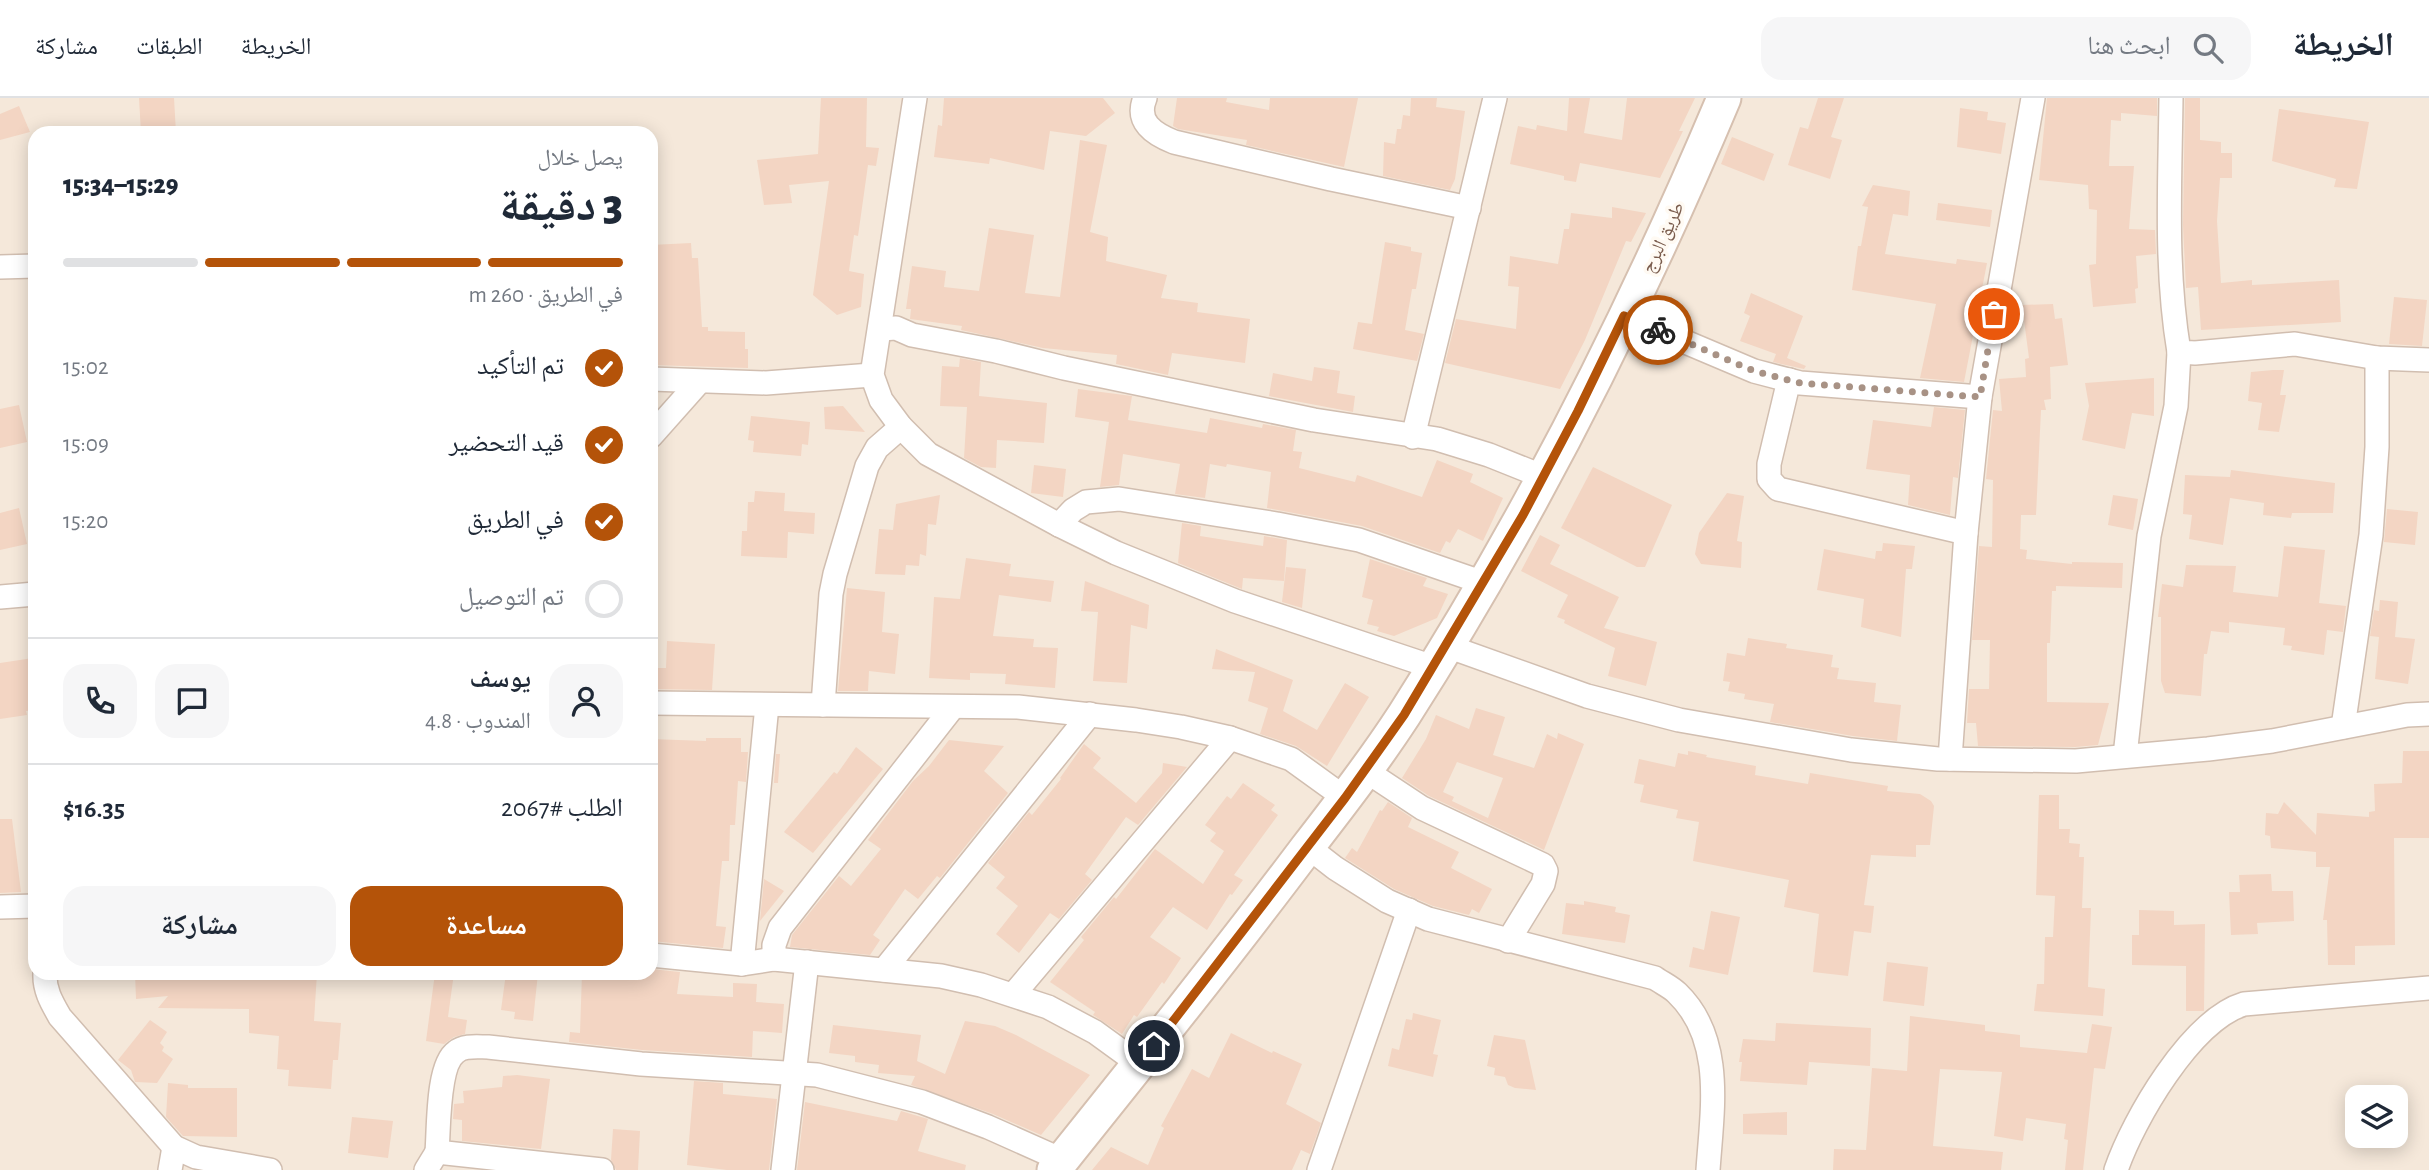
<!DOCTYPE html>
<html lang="ar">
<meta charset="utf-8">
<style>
body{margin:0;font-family:"Alegreya Sans","Noto Naskh Arabic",sans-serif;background:#f6f6f7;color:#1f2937;direction:rtl;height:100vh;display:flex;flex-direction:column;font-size:26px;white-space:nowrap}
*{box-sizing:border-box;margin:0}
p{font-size:23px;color:#747a83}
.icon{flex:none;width:38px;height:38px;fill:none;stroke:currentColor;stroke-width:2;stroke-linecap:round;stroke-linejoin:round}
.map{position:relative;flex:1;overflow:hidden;direction:ltr}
.details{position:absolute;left:28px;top:28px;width:630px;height:854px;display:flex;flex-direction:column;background:#fff;border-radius:21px;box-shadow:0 4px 18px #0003;direction:rtl}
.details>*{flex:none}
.tools{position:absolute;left:2345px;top:987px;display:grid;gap:14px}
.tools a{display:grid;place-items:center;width:63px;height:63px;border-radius:14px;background:#fff;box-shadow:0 4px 18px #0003;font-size:35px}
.pin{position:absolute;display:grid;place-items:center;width:60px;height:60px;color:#fff;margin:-30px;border:4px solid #fff;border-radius:50%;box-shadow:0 2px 7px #0007}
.courier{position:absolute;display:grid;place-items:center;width:70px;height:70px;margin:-35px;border:5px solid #b45309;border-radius:50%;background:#fff;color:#222;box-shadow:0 2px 9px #0007}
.head em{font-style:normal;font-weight:800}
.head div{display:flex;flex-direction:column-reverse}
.head{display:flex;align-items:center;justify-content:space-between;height:119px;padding:0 35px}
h1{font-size:46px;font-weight:800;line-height:52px}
.bar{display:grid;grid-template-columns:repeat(4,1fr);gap:10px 7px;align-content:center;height:84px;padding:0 35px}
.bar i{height:9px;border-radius:5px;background:#e0e1e3}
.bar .active{background:#b45309}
.bar p{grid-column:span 4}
.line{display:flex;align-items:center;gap:18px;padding:0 35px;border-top:2px solid #e0e1e3}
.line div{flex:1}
.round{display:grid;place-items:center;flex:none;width:74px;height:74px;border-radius:21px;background:#f6f6f7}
ol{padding:0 35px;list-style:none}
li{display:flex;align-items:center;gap:21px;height:77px}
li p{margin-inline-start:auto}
li .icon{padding:7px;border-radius:50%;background:#b45309;color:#fff;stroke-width:4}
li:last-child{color:#747a83}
li i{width:38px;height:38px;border:4px solid #e0e1e3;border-radius:50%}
.primary-button{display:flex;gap:14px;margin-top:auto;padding:14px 35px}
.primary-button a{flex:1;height:80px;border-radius:21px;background:#b45309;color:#fff;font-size:28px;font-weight:800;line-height:80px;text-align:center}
.primary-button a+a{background:#f6f6f7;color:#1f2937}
header{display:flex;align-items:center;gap:42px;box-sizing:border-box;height:98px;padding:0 35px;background:#fff;border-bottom:2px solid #e0e1e3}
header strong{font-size:33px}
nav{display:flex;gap:38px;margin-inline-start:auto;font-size:24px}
.search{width:490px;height:63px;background:#f6f6f7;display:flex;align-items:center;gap:18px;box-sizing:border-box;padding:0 24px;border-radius:21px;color:#747a83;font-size:26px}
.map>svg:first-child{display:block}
.residential{fill:#f5e8da;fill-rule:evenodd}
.building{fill:#f3d5c3;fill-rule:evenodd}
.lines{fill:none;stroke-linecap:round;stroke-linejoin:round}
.street-casing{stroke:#d1beb0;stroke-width:26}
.secondary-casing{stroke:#d6c0b0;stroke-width:37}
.street{stroke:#fff;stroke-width:23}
.secondary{stroke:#fff;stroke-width:33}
.done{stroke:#a89285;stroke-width:7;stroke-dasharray:0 12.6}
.route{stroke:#b45309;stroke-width:9}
.labels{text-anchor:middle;stroke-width:7;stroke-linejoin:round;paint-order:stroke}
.street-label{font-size:19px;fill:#7a5c4d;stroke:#fffaf3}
</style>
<header>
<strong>الخريطة</strong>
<div class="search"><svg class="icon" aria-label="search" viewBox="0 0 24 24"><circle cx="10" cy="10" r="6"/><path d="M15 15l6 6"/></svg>ابحث هنا</div>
<nav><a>الخريطة</a><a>الطبقات</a><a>مشاركة</a></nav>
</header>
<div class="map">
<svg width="2429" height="1072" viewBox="0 0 2429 1072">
<rect width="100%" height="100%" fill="#fdf6ec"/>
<path class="residential" d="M0 0H2429V1072H0ZM35 35H651V875H35ZM2357 999H2396V1038H2357Z"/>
<g class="building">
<polygon points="139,0 174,0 176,35 141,35"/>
<polygon points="821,0 867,0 866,49 879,50 876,68 868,67 858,138 854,137 849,173 864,176 861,209 837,217 813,197 829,83 789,87 792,105 764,107 757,62 818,56"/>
<polygon points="944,0 1103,0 1115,15 1086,38 1050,33 1044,72 990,60 989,66 934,59 938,27 942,28"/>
<polygon points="1177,0 1227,0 1226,4 1269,12 1270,0 1358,0 1344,69 1246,47 1247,42 1178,31 1173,28"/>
<polygon points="1411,0 1437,0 1436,9 1465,13 1455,81 1450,92 1383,78 1384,44 1395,46 1397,31 1401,31 1403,17 1410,18"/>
<polygon points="1569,0 1590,0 1584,35 1622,42 1627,0 1695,0 1679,33 1683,33 1660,80 1580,65 1576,84 1564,82 1564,78 1510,66 1518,28 1536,32 1537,27 1567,33"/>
<polygon points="1818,0 1844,0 1831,39 1842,42 1830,81 1788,67 1800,29 1808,31"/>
<polygon points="2047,0 2157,0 2157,18 2121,15 2121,23 2111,22 2109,68 2134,68 2129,131 2155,132 2156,156 2136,158 2138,190 2135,191 2136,205 2093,209 2089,167 2096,166 2097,112 2089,111 2088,87 2039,82"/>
<polygon points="2185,0 2200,0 2200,42 2221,44 2221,55 2232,55 2232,80 2220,80 2217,123 2221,185 2252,182 2252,187 2339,182 2341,224 2201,232 2198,189 2186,190 2183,127"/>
<polygon points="19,8 30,34 0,42 0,16"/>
<polygon points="1960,10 1988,14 1987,22 2006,25 2001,56 1957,49"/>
<polygon points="2279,11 2369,24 2357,91 2334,89 2336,81 2272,63"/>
<polygon points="1732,39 1774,56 1764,83 1721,66"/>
<polygon points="1080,42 1107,47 1090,134 1108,139 1106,163 1167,177 1161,200 1198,205 1197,214 1250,221 1245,265 1172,255 1168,277 1116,266 1117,257 1043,250 961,232 962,228 910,221 911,211 906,211 912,168 946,173 944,189 979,193 989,130 1034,137 1025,195 1060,199"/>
<polygon points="1873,87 1910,93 1908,118 1893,116 1885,156 1956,166 1957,161 1987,165 1964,284 1920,280 1936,206 1852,192 1858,148 1861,148 1868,109 1862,108"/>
<polygon points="1938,105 1992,112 1990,129 1936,122"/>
<polygon points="1612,109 1646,115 1631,144 1626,143 1585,242 1560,291 1445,265 1456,221 1516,231 1519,189 1508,188 1510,158 1558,166 1564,131 1569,131 1571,115 1612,120"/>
<polygon points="1385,144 1411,149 1411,153 1422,155 1416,191 1412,191 1405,232 1424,236 1417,263 1353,251 1358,224 1372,226"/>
<polygon points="691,145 692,160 698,160 702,229 708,229 708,233 745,234 745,251 748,251 748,270 651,267 651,147"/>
<polygon points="1751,195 1803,218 1787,260 1806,268 1804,271 1773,264 1776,256 1740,243 1750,218 1744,215"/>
<polygon points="2394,199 2427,202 2422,248 2389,246"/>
<polygon points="2053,206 2055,221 2062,220 2068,267 2050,269 2051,301 2044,302 2046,312 2041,312 2036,417 2021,417 2020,451 2027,452 2026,461 2072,466 2072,464 2123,465 2122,490 2056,488 2056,493 2052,493 2050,545 2047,545 2047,604 2109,605 2098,647 2075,649 1978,648 1976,625 1967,625 1969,591 1989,591 1990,542 1972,542 1979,448 1992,449 1993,382 1986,381 1993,312 2002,313 1999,281 2026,279 2025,261 2029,260 2022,207"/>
<polygon points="960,260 981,264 979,298 1047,305 1044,345 997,342 996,370 981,369 964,360 967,309 940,308 942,268 959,269"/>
<polygon points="1314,269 1340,273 1337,295 1355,298 1353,314 1269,298 1273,275 1312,283"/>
<polygon points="2273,272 2284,272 2280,297 2286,297 2279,334 2258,332 2262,305 2248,303 2251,274"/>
<polygon points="2154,280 2154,318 2132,315 2125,351 2082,342 2089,308 2085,285"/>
<polygon points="1078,291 1132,298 1128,322 1207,335 1210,320 1262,330 1263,326 1296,332 1293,353 1302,354 1299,370 1355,384 1357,377 1422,399 1437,362 1473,376 1470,384 1503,400 1483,443 1458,431 1450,445 1446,443 1440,455 1362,428 1267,410 1271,374 1227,366 1226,369 1210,366 1205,400 1175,396 1180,366 1123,356 1119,387 1100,389 1109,324 1075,319"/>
<polygon points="19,307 27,344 0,350 0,311"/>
<polygon points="843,308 865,334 825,331 824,309"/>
<polygon points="1934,309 1965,312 1958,380 1953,379 1950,417 1908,407 1910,377 1866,371 1873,322 1931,329"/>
<polygon points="751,318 810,324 808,347 802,346 801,358 753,354 754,343 748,342"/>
<polygon points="1034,367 1066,371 1063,399 1031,395"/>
<polygon points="1593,369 1672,407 1645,469 1637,469 1561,430"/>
<polygon points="2231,372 2335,385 2333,415 2292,415 2291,420 2263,417 2264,405 2230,400 2223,447 2189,441 2192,417 2183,416 2185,377 2230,379"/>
<polygon points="755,393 785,395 784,413 815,415 814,436 788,434 787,460 741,458 742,433 747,433 748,404 754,404"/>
<polygon points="1727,395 1744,398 1737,443 1742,444 1741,470 1701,466 1695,456 1699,435"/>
<polygon points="940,397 936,427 928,426 926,458 920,456 919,468 906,467 905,477 875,476 879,431 893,432 896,406"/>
<polygon points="2113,397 2138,401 2133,432 2108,427"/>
<polygon points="19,410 27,446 0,452 0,415"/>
<polygon points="2387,411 2418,414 2415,447 2384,444"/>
<polygon points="1182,425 1201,428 1200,438 1263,448 1264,438 1287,442 1284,483 1243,480 1242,491 1178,465"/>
<polygon points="1540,437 1560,447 1550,466 1619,499 1604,530 1657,544 1646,588 1608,578 1615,550 1564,525 1565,522 1557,519 1568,497 1521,473"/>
<polygon points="1883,445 1915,448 1912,471 1906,471 1901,539 1861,529 1864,501 1817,492 1824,451 1875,461 1876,453 1882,453"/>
<polygon points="2284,448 2325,452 2319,505 2346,508 2343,534 2327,532 2324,557 2291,552 2292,548 2283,547 2285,530 2229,524 2229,535 2211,533 2207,556 2204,556 2201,598 2165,595 2161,583 2161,519 2158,519 2162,486 2183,489 2186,467 2236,468 2233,494 2278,499"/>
<polygon points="966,460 1011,466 1009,478 1054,483 1051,504 999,497 993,538 1034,541 1033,549 1058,550 1055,590 1005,586 1006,576 970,575 970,582 929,580 934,499 960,501"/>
<polygon points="1370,461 1427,480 1423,488 1448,496 1437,520 1394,538 1377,533 1379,529 1367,526 1373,502 1362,499"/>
<polygon points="1286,469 1306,471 1302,510 1282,504"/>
<polygon points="1085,483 1149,507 1147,531 1131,527 1127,585 1093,583 1098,514 1081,513"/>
<polygon points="847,490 885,494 882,534 899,536 895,576 869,573 868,593 838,593"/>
<polygon points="2380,502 2398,504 2395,539 2415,541 2408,586 2375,581 2379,539 2370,538 2374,512 2379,513"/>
<polygon points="1748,540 1787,546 1786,550 1833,557 1831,569 1839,570 1837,581 1876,585 1874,604 1901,607 1897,643 1853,638 1770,624 1774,606 1744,601 1745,596 1728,593 1730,584 1723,583 1727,555 1745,558"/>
<polygon points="667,543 715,546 712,592 651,591 651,570 666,570"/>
<polygon points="1216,551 1293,582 1283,613 1317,632 1345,585 1369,599 1327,668 1296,648 1260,636 1268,610 1248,603 1255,574 1212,571"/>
<polygon points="33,560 35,612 26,613 27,617 0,621 0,565"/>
<path d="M1476 610 1505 619 1493 657 1534 670 1547 636 1557 641 1558 635 1584 646 1544 752 1429 698 1402 680 1426 641 1436 617 1469 631ZM1457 664 1503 680 1488 720 1452 703 1454 699 1443 694Z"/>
<polygon points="706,640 741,640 741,654 748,654 746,684 738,683 735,727 730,727 729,763 722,763 716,828 726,829 723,850 651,843 651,641 706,643"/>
<polygon points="949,642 1004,648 984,673 1008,695 940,780 937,778 918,801 905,791 873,837 880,842 870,857 790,849 792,837 839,778 851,788 881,751 868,742 913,683 929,668"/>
<polygon points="1084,646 1101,660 1093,670 1136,705 1162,675 1163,665 1187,669 1138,727 1126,719 1085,776 1092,782 1059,821 1050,815 1019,855 996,836 1018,808 996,790 1005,779 988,765 1029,714 1032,717 1061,681 1060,680"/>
<polygon points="856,649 883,671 813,755 784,734 834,674 837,676"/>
<polygon points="1688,653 1707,657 1706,659 1756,668 1755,677 1808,686 1810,675 1888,688 1887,693 1920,696 1931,703 1934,708 1930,747 1916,747 1916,759 1871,757 1864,807 1874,808 1871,835 1854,833 1848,878 1813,874 1819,816 1784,809 1789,782 1693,763 1699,724 1676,720 1678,712 1640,704 1644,687 1634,685 1639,661 1675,669 1678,655 1688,657"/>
<polygon points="2403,653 2429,653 2429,740 2394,740 2395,847 2355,848 2355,867 2328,867 2327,822 2323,822 2330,769 2316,769 2316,754 2271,750 2270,738 2265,737 2266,715 2278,716 2284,704 2316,737 2317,715 2369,719 2369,714 2375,713 2374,686 2402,685"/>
<polygon points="776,656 780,656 778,685 774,685"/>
<polygon points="1243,685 1275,707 1271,712 1278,717 1234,777 1243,782 1232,797 1230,796 1207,832 1173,809 1150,839 1181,860 1164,886 1162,884 1137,919 1134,917 1122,936 1093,917 1095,914 1050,884 1084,842 1081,839 1114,799 1116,801 1155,751 1203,786 1224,753 1210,743 1216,735 1205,727 1227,698 1231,701"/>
<polygon points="2039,697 2059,697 2059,731 2070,731 2069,745 2080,746 2079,759 2084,759 2082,810 2091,810 2088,889 2105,891 2103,918 2034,913 2037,886 2044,886 2045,839 2053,839 2055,798 2036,797"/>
<polygon points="1388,704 1412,720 1408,729 1459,754 1451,770 1492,791 1479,815 1472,811 1469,817 1433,808 1394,791 1345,760 1352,750 1357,754 1380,712 1382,713"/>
<polygon points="0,721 12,721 21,794 0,795"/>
<polygon points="2271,776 2272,793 2293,793 2294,823 2257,825 2258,836 2231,837 2229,794 2240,794 2239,777"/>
<polygon points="764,781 784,793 760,823"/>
<polygon points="1584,803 1616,809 1615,814 1630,817 1625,845 1562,836 1566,805 1584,807"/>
<polygon points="2139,812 2174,813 2174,827 2205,826 2204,913 2186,913 2186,868 2132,867 2132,837 2139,837"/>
<polygon points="1711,813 1740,819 1728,877 1689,869 1693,849 1704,852"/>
<polygon points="1887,864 1928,869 1924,908 1883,903"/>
<polygon points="651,871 680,874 677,896 733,899 733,885 757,886 756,904 784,906 782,935 753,933 752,959 642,952 569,944 570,934 580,935 582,875 651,877"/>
<polygon points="135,875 317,875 314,923 341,925 338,962 333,962 331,991 288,988 289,972 277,971 279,938 249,935 249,911 158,910 168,898 136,901"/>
<polygon points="435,875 454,875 448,919 467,922 465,936 454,939 444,946 426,943"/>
<polygon points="506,875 538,875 533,923 514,921 515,914 501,912"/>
<polygon points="1413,915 1441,922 1433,956 1438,957 1433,979 1388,968 1392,950 1399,952 1406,921 1412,922"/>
<polygon points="1910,918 1985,927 1985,933 2020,937 2020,949 2087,955 2092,926 2112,929 2105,971 2094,970 2083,1072 2065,1072 2068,1042 2064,1041 2066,1026 2026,1020 2023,1043 1994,1038 2002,974 1940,971 1933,1048 2003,1054 2001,1072 1833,1072 1834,1051 1866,1052 1872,970 1907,973"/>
<polygon points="150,922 167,934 160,945 164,949 162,953 173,961 157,985 135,984 131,972 118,962"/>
<polygon points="965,923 995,928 1016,937 1090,977 1041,1037 993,1016 911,987 915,978 878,975 879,967 855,964 855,958 829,955 833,927 921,937 917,963 945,976"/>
<polygon points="1776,925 1871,930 1870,968 1809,964 1807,987 1740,983 1742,964 1739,964 1743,941 1775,943"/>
<polygon points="1231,935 1272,955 1273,953 1302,966 1286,1006 1321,1025 1310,1056 1301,1052 1292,1072 1092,1072 1111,1049 1148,1067 1164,1030 1161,1028 1192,971 1209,980"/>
<polygon points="1494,937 1525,942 1536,992 1515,990 1508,987 1505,979 1494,977 1495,970 1487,968"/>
<polygon points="517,977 550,981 541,1051 462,1043 462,1022 453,1021 454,1006 464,1005 463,993 502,989 503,978"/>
<polygon points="694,983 723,985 723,996 777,1001 769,1072 727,1072 687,1067"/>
<polygon points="168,985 188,987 188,990 237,990 237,1039 183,1038 166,1019"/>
<polygon points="805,1004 897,1023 901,1013 928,1021 918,1053 966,1067 965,1072 797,1072"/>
<polygon points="1787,1014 1787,1037 1743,1036 1743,1016"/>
<polygon points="352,1019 393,1023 388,1060 348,1055"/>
<polygon points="613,1031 640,1033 638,1072 616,1072 611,1062"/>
</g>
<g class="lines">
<defs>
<g id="street">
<polyline points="915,0 872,277 881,302 901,329 928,356 1059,427 1116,455 1235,503 1433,569"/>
<path d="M1145 0C1135 24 1154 36 1174 44L1331 81 1469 110"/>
<path d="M2171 0C2170 85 2165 170 2179 254L2195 255 2295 246 2377 260 2429 262"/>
<polyline points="0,169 35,168"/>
<polyline points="1624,218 1754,273 1800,285 1980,299"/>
<polyline points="881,231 896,230 912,237 996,253 1064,270 1314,322 1437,341 1489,357 1544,379"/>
<polyline points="651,281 766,285 872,277"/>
<polyline points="1789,282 1769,366 1769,381 1778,391 1966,435"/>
<polyline points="651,338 699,284"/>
<polyline points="1413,339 1495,0"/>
<polyline points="1059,427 1073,412 1086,404 1119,401 1277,426 1359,442 1484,485"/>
<polyline points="0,499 35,496"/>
<polyline points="1447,548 1587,598 1679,622 1851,652 1938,661 2076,663 2208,651 2272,643 2407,617 2429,616"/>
<polyline points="651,605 1018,609 1136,622 1181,629 1230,640 1291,661 1345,700"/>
<polyline points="823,607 831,496 835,476 867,368 877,350 901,329"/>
<polyline points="2343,629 2371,437 2377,349 2377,260"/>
<polyline points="2125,658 2149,438 2176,308 2179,254"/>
<polyline points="1950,661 1966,435 1980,299 2033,0"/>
<polyline points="1366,673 1422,710 1543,767 1546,773 1543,786 1508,843"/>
<path d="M1308 749 1335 770 1387 803 1428 821 1655 880C1662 885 1671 889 1677 895 1725 941 1712 1012 1708 1072"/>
<polyline points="0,809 35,808"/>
<polyline points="651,857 742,866 774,861 941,878 981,887 1048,909 1095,934 1139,966"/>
<polyline points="774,861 774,847 780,830 953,609"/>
<polyline points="742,866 767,607"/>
<polyline points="884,872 1090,616"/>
<path d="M45 875C44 892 52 905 60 919L174 1049 196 1059 270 1072"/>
<polyline points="1013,897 1230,640"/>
<polyline points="170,1072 174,1049"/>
<polyline points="426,1072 437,1054"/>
<path d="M602 1072 437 1054C439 1031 437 967 456 954 464 947 478 949 488 949L641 966 817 977 922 1004 988 1029 1062 1062"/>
<polyline points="783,1072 807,864"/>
<polyline points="1319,1072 1409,812"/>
<path d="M2116 1072C2133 1022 2191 922 2244 906L2429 890"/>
</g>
<path id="secondary" d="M1054 1072C1139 966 1224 860 1306 751 1340 707 1374 663 1404 617 1529 422 1634 214 1724 0"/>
</defs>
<use href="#street" class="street-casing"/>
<use href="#secondary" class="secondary-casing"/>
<use href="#street" class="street"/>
<use href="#secondary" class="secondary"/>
</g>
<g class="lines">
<polyline class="done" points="1658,232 1754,273 1800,285 1980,299 1994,216"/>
<polyline class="route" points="1154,948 1345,700 1404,617 1523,417 1578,313 1624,218 1658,232"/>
</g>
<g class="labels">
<g class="street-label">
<text transform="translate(1662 139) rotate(-65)" y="7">طريق البرج</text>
</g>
</g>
</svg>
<div class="tools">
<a><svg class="icon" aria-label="layers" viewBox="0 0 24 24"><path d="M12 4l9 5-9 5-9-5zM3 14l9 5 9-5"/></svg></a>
</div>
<div class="pin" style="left:1994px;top:216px;background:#ea580c"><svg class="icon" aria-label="bag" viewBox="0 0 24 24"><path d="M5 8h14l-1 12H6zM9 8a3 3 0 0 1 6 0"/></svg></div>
<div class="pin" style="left:1154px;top:948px;background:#1f2937"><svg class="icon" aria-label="home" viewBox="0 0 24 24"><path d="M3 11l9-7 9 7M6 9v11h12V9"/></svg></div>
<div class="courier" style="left:1658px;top:232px"><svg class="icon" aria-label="bike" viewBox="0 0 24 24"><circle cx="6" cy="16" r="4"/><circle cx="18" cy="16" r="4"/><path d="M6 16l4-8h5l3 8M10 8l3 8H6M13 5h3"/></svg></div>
<section class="details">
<div class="head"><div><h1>3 دقيقة</h1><p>يصل خلال</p></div><em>15:29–15:34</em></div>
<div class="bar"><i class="active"></i><i class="active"></i><i class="active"></i><i></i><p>في الطريق · 260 m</p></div>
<ol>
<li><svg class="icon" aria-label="check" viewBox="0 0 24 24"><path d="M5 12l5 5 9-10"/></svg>تم التأكيد<p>15:02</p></li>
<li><svg class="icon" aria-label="check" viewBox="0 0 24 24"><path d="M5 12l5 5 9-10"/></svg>قيد التحضير<p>15:09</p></li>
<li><svg class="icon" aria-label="check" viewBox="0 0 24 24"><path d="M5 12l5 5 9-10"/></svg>في الطريق<p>15:20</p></li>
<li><i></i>تم التوصيل</li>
</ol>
<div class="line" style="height:126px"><a class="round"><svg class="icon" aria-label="person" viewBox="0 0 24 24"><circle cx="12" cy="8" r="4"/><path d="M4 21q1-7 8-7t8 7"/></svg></a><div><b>يوسف</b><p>المندوب · 4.8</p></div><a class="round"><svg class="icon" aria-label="chat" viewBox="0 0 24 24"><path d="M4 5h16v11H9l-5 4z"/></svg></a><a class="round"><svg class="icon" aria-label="phone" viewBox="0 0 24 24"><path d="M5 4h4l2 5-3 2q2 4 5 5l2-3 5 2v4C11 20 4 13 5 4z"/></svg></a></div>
<div class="line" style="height:91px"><div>الطلب #2067</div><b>$16.35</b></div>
<div class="primary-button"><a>مساعدة</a><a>مشاركة</a></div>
</section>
</div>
